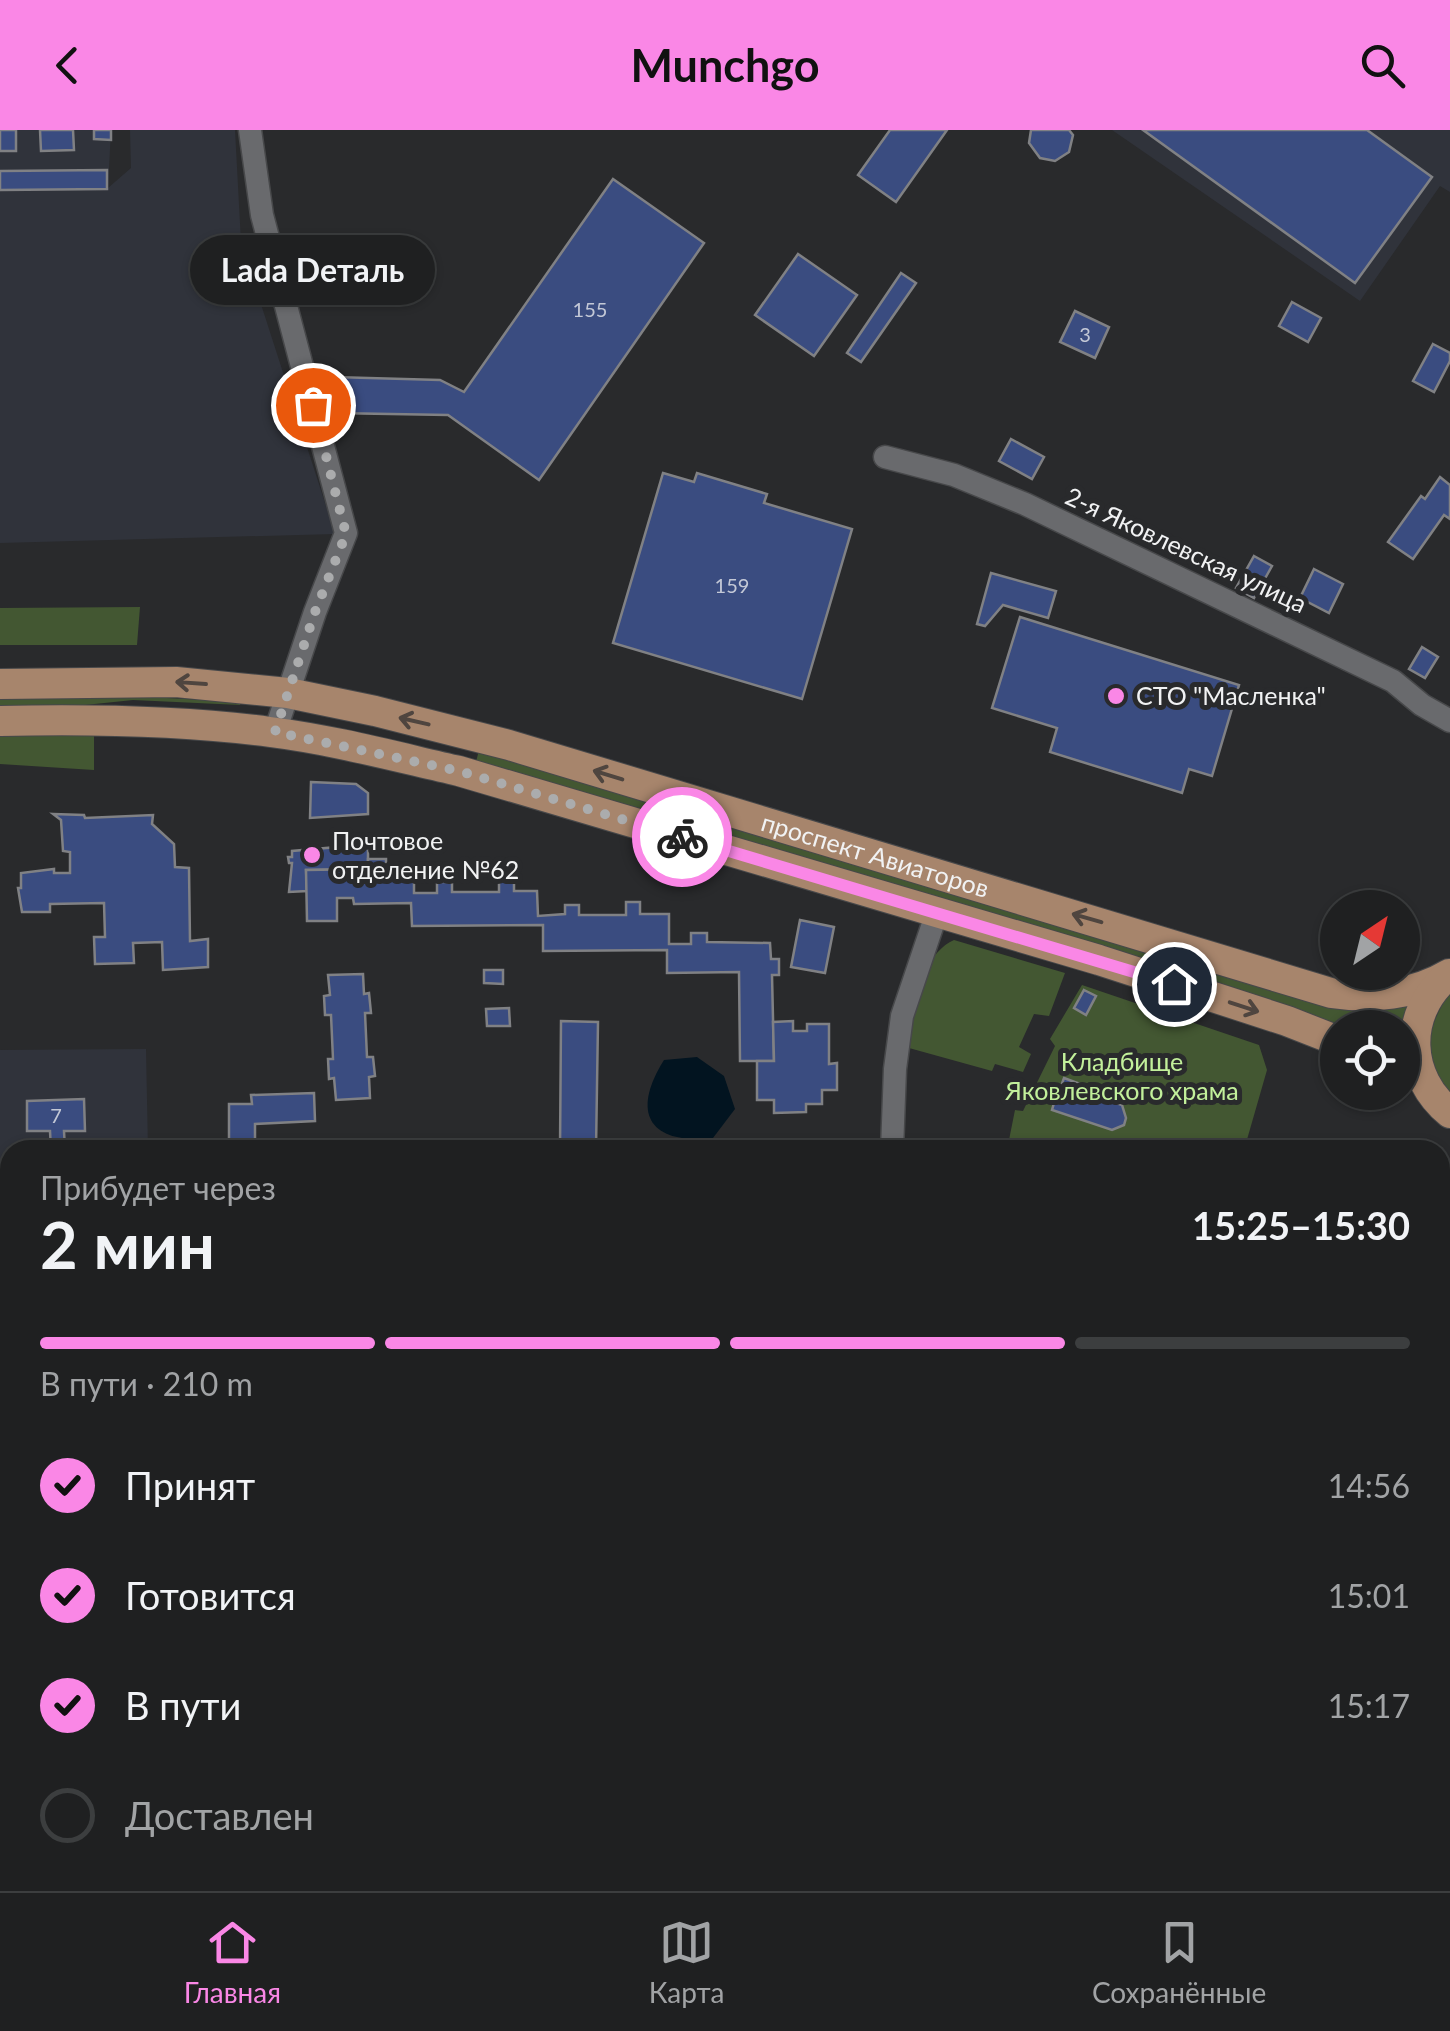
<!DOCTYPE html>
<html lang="ru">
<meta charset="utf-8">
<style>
body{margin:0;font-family:Lato,sans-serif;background:#2c2d2e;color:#f1f3f6;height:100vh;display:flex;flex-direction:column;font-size:38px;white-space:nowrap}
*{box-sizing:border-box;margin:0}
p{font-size:32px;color:#a1a3a5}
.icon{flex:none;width:55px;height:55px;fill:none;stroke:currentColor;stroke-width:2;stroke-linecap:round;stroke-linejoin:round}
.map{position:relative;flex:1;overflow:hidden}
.sheet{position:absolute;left:0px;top:1010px;width:1450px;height:752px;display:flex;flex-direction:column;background:#1f2021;border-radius:30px 30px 0 0;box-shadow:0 2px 8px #0004,0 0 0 2px #3c3e3f}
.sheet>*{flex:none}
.needle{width:65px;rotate:35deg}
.fabs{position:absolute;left:1320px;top:760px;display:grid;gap:20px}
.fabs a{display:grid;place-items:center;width:100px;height:100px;border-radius:50%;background:#1f2021;box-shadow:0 2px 8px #0004,0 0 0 2px #3c3e3f;font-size:50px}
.pin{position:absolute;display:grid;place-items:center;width:85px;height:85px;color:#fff;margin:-42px;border:5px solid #fff;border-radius:50%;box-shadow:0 2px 10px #0007}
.courier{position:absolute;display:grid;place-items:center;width:100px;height:100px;margin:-50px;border:8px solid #fa87e6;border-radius:50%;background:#fff;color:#222;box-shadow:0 2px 12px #0007}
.bubble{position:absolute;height:70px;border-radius:35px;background:#1f2021;box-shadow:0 2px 8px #0004,0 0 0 2px #3c3e3f;font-size:32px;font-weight:700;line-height:70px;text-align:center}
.headline em{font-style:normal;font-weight:700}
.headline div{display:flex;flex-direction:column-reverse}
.headline{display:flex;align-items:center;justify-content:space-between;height:170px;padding:0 40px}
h1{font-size:65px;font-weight:700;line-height:75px}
.bar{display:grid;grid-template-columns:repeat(4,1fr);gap:15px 10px;align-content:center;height:120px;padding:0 40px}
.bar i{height:12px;border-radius:8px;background:#3c3e3f}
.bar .on{background:#fa87e6}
.bar p{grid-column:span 4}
ol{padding:0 40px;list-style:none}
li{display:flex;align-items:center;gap:30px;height:110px}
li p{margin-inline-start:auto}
li .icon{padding:10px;border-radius:50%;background:#fa87e6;color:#111;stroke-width:4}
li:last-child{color:#a1a3a5}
li i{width:55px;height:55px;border:5px solid #3c3e3f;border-radius:50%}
header{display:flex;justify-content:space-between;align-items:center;height:130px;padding:0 40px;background:#fa87e6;color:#111;font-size:45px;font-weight:700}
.menu{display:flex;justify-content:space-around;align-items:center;height:140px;border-top:2px solid #3c3e3f;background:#1f2021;font-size:28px;color:#a1a3a5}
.menu a{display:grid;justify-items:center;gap:5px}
.menu .on{color:#fa87e6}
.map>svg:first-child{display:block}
.built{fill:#30333b}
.green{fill:#435732}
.water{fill:#021420}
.building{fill:#3a4c80;stroke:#808184;stroke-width:2.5}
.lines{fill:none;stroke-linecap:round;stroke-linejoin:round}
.minor-casing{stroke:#47484a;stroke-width:25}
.major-casing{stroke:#47484a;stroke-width:32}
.minor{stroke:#696a6d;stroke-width:22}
.major{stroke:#a7856c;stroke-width:30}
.oneway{stroke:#4f453f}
.done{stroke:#abacad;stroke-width:10;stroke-dasharray:0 18}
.route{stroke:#fa87e6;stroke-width:12}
.poi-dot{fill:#fa87e6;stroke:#292a2c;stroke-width:4}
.labels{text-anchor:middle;stroke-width:10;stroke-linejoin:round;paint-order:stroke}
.number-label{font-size:20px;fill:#c3c8d6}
.street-label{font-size:25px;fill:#f1f2f3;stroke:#292a2c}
.poi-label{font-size:25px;fill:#f1f2f3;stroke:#292a2c;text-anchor:start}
.park-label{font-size:25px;fill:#c2f09b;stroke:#292a2c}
</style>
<header><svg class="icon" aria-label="back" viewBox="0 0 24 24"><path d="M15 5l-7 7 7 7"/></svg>Munchgo<svg class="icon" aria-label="search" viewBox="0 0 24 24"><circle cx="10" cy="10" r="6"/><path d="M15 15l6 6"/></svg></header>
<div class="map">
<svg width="1450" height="1761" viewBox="0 0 1450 1761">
<rect width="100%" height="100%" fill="#292a2c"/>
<g class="built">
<polygon points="0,0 111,0 108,58 131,38 130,0 235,0 241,112 335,404 0,413"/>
<polygon points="1112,0 1450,0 1450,62 1440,56 1360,171"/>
<polygon points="146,919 148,1020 10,1020 10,1170 0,1170 0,920"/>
<polygon points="454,1753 603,1752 603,1761 454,1761"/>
</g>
<g class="green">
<polygon points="140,477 137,515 0,515 0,478"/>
<polygon points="130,566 241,572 240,575 133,570 66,577 0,579 0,568"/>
<polygon points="0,602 94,602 94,640 0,634"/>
<polygon points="479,620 1408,874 1401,897 1340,897 476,632"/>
<path d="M954 810 1065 843 1049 886 1034 884 1019 917 1031 924 1023 942 995 934 992 941 909 918 904 910C910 879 923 823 954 810Z"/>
<polygon points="1082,855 1259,915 1267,940 1244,1020 1007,1020 1015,980 1023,981 1055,916 1050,909"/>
<path d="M1450 861V965C1418 928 1427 899 1450 861Z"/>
</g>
<path class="water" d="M697 927 724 946 735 979 713 1008C650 1015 630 984 664 930Z"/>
<g class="building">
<rect x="0" y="0" width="16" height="21"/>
<polygon points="40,0 73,0 74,20 41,21"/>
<polygon points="94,0 111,0 111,10 94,9"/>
<polygon points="890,0 947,0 896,72 858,45"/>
<polygon points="1031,0 1069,0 1073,5 1069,22 1055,31 1040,28 1029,13"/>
<polygon points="1143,0 1367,0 1432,47 1355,153"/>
<polygon points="107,40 107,59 0,60 0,41"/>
<polygon points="613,49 704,113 539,350 448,285 333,283 334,247 440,250 464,262"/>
<polygon points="798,124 857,165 814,226 755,185"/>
<polygon points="901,143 916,153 861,232 847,223"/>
<polygon points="1292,172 1321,188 1308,212 1279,196"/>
<polygon points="1075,181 1109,197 1095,228 1060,212"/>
<polygon points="1433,214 1450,223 1450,231 1434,262 1413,251"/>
<polygon points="1011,309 1044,327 1032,349 999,331"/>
<polygon points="663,343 694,352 697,343 767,364 764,373 852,399 802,569 613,513"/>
<polygon points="1440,347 1450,355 1450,389 1444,385 1413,429 1388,412 1421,366 1425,369"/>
<polygon points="1254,426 1272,436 1254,468 1236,458"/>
<polygon points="1314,439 1343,454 1329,483 1300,468"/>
<polygon points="991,443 1056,461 1048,488 1003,475 985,496 977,494"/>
<polygon points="1020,487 1239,555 1212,646 1189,639 1182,663 1050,622 1057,598 992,578"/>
<polygon points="1422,517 1438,527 1425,548 1409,539"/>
<polygon points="311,652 356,654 368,663 368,684 310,688"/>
<polygon points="53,684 84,685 85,688 153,685 152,694 174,714 175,737 189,738 190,811 208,809 208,837 163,840 162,812 133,813 134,833 95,834 94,807 105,807 104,773 50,774 50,782 22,782 18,758 21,758 21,743 54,739 54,743 70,743 70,722 63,721 61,690"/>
<polygon points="337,713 347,713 347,717 368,716 368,739 306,740 307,761 289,762 292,733 289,733 288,727 292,727 292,721 337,717"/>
<polygon points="368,729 386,729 386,739 414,739 414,763 437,763 437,752 452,752 452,762 499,762 499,750 514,750 514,761 537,761 538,786 565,784 565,775 579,775 579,785 626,785 626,772 640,772 640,784 669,784 669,814 691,814 691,803 707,803 707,812 770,813 771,829 779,829 779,845 772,845 774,931 740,931 739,842 667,843 667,820 543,821 543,795 412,796 411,773 354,774 353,768 337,768 337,791 307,791 306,740 368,739"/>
<polygon points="800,790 834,797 825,843 791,837"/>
<polygon points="484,840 503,840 503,854 484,853"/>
<polygon points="363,844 364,864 369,863 371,883 365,883 367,927 373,927 375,946 369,947 370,968 336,970 334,948 329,949 328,929 333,929 331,885 325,885 324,866 330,865 328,845"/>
<polygon points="1084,860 1096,866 1086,885 1074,878"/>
<polygon points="509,878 510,896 487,896 486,879"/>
<polygon points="561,891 598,892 596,1020 560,1020"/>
<polygon points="793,891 793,901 807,901 807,894 829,894 829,934 837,933 837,960 822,960 822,974 806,974 806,982 774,983 774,970 757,970 757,931 774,931 773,892"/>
<polygon points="1064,948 1104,963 1102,968 1122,975 1126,988 1124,995 1112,1000 1052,980 1054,973 1042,969 1048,955 1060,959"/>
<polygon points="314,963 315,991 255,994 255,1013 260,1013 260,1020 226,1020 226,1013 229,1013 229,974 252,974 251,965"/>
<polygon points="84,969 85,1001 64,1001 65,1020 51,1020 50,1001 27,1001 27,971"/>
<polygon points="10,1032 10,1077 5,1077 6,1105 10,1105 10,1136 0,1137 0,1033"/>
<polygon points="1440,1323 1450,1337 1450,1347 1440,1354"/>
<rect x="0" y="1380" width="10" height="32"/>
<polygon points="1450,1477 1450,1504 1440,1497 1440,1491"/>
<polygon points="1440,1534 1450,1535 1445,1626 1440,1625"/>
<polygon points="0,1706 10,1706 10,1738 0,1737"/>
<rect x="635" y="1752" width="39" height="9"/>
<rect x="913" y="1752" width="169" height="9"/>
</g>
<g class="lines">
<defs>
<g id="minor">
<polyline points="250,0 262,85 346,403 315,482 275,602"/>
<polyline points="885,327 954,345 1025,374 1393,551 1422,575 1450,591"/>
<polyline points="892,1020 895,939 902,886 937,782"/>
<polyline points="0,1241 10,1241"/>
<polyline points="1440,1415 1450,1427"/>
<polyline points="258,1752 258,1761"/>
<polyline points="869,1761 869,1752"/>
<polyline points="1188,1761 1189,1752"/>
</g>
<g id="major">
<path id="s1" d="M0 554 176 552 288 563 375 581 509 615 1331 863C1371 869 1414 865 1449 844"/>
<path d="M0 591C90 589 181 590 270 602 334 610 397 627 459 641L1099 830 1287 891 1338 911"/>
<path d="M1446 847C1403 885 1406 947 1450 983"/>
</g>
</defs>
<use href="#minor" class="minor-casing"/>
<use href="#major" class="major-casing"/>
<use href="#minor" class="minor"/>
<use href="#major" class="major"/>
</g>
<defs><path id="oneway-shaft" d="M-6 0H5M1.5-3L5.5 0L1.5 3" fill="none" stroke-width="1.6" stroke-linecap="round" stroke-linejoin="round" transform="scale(2.5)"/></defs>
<g class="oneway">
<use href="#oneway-shaft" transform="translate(191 553) rotate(-176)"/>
<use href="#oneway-shaft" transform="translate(414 591) rotate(-167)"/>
<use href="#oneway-shaft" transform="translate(608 645) rotate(-163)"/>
<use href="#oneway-shaft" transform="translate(1087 788) rotate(-164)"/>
<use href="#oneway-shaft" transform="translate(1244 877) rotate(18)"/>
</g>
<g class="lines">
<polyline class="done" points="313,275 346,404 315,482 275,602 459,641 682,707"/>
<polyline class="route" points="682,707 1174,854"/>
</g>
<g class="poi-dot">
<circle cx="1116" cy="566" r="10"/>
<circle cx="312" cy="725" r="10"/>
</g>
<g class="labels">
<g class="number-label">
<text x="590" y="187">155</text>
<text x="1085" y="212">3</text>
<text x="732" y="463">159</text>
<text x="56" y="993">7</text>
</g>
<g class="street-label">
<text transform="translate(1186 420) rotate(25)" y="9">2-я Яковлевская улица</text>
<text dy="9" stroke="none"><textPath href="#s1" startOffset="898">проспект Авиаторов</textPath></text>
</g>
<g class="poi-label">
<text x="1136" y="575">СТО "Масленка"</text>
<text x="332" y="720">Почтовое<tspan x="332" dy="29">отделение №62</tspan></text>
</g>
<g class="park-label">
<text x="1122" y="941">Кладбище<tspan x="1122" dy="29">Яковлевского храма</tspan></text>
</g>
</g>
</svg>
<div class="fabs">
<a><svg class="needle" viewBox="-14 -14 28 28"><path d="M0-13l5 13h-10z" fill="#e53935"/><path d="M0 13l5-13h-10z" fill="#a1a3a5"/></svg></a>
<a><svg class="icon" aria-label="locate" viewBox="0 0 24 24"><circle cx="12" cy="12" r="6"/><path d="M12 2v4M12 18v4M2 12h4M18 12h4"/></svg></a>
</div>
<div class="pin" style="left:313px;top:275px;background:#ea580c"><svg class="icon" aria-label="bag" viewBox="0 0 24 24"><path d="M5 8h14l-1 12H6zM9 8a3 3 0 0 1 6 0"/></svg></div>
<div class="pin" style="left:1174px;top:854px;background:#1f2937"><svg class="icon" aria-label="home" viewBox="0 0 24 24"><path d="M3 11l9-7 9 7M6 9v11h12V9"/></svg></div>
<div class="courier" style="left:682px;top:707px"><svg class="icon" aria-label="bike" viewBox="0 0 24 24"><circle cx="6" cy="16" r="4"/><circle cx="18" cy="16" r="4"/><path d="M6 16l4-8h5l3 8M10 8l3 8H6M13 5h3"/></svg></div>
<div class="bubble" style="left:190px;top:105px;width:245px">Lada Dеталь</div>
<section class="sheet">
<div class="headline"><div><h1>2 мин</h1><p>Прибудет через</p></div><em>15:25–15:30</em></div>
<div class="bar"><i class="on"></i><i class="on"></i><i class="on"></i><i></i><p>В пути · 210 m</p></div>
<ol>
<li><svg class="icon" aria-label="check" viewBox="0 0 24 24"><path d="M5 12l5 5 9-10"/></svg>Принят<p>14:56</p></li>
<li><svg class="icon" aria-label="check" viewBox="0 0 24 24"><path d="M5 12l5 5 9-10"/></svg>Готовится<p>15:01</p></li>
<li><svg class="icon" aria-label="check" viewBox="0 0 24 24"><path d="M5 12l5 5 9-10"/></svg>В пути<p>15:17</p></li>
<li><i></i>Доставлен</li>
</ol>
</section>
</div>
<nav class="menu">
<a class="on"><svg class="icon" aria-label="home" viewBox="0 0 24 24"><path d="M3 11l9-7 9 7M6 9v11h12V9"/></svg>Главная</a>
<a><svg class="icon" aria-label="map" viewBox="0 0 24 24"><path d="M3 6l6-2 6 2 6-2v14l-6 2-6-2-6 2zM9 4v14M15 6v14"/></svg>Карта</a>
<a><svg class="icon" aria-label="saved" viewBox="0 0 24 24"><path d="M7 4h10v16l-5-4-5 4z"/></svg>Сохранённые</a>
</nav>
